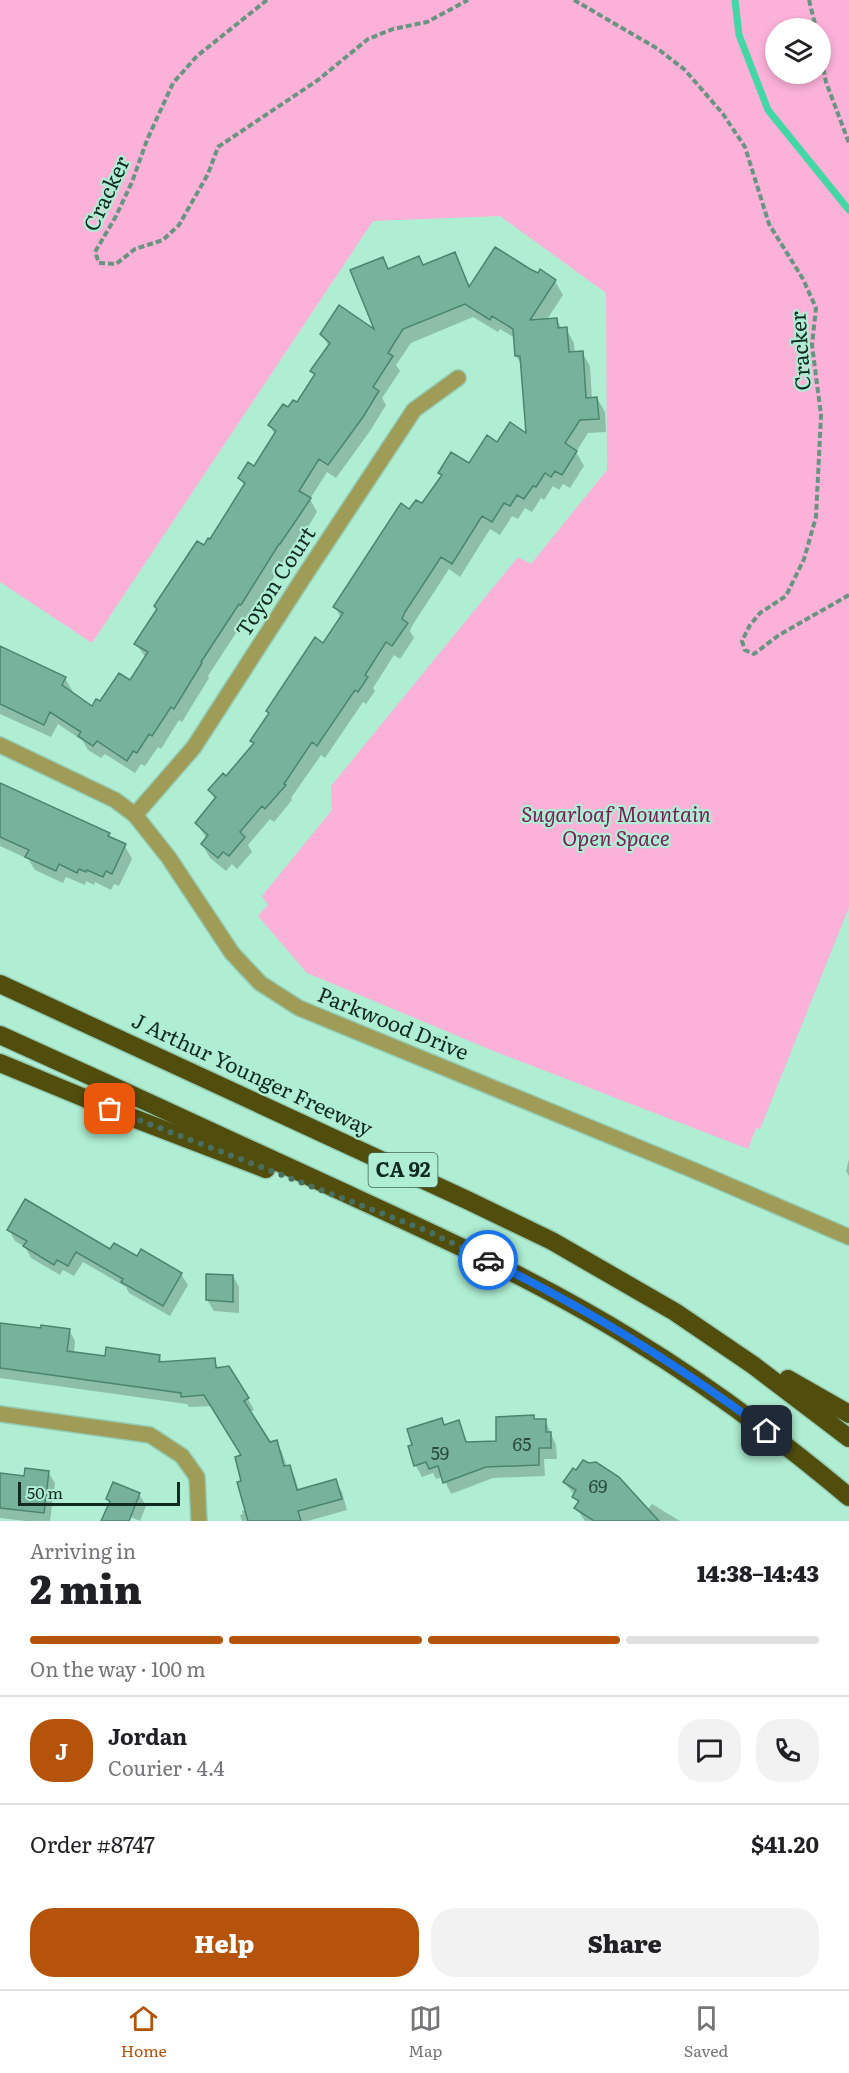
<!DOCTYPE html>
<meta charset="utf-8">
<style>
body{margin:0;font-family:Literata,serif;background:#f2f2f2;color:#202124;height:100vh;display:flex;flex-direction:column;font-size:22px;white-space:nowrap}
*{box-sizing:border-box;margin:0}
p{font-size:20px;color:#757577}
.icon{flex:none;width:33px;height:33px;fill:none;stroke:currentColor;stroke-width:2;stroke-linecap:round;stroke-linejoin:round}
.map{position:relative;height:1521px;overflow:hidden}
.sheet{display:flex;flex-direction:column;background:#fff;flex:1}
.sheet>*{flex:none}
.buttons{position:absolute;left:765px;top:18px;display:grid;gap:12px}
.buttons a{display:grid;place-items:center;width:66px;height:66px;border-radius:50%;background:#fff;box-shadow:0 3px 9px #0003;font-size:30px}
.scale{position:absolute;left:18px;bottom:15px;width:162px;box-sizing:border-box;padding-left:6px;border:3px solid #122b22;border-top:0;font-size:16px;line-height:21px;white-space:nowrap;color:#122b22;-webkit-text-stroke:4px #afeed3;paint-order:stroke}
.pin{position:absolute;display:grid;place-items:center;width:51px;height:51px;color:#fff;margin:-26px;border-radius:12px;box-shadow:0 3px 9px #0006}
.courier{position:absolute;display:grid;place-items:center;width:60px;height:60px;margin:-30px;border:4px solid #1a73e8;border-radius:50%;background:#fff;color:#222;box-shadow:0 2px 8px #0007}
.head em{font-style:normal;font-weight:800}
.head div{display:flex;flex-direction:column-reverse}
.head{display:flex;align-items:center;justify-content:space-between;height:102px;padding:0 30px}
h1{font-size:39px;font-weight:800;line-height:45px}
.bar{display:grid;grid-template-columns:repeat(4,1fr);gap:9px 6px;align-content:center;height:72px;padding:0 30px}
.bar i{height:8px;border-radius:4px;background:#e0e0e0}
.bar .on{background:#b45309}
.bar p{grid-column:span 4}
.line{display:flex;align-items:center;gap:15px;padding:0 30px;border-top:2px solid #e0e0e0}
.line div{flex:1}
.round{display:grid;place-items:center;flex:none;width:63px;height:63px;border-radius:24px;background:#f2f2f2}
.cta{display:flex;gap:12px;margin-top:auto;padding:12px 30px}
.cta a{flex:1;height:69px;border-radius:24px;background:#b45309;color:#fff;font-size:24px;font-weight:800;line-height:69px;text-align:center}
.cta a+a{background:#f2f2f2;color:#202124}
.tab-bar{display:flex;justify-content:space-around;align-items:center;height:84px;border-top:2px solid #e0e0e0;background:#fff;font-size:16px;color:#757577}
.tab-bar a{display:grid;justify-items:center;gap:3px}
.tab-bar .on{color:#b45309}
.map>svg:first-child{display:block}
.green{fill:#fbb1d8;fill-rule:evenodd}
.shadow{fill:#0003}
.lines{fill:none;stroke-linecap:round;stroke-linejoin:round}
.stream{stroke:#43d7a6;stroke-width:7}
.building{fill:#76b39a;stroke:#4a866e;stroke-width:1.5}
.minor-casing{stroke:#93cbb3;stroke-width:18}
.motorway-casing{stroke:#93cbb3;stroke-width:21}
.path{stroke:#689582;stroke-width:4;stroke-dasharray:6 3;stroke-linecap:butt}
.minor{stroke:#9f9c57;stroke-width:15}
.motorway{stroke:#514e0d;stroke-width:18}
.done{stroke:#496f60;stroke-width:6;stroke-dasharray:0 10.8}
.route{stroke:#1a73e8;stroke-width:8}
.labels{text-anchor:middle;stroke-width:4.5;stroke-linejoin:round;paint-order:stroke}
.number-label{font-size:18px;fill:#2b4d40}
.shield{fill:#afeed3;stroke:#416657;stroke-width:1.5}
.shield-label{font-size:20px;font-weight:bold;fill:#122b22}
.street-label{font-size:21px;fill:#122b22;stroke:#afeed3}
.park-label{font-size:21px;font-style:italic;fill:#781d56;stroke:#afeed3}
</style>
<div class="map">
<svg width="849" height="1521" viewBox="0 0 849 1521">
<rect width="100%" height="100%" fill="#afeed3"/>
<path class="green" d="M0 0H849V907L760 1129 756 1128 748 1149 496 1052 307 973 258 916 268 905 262 896 332 810 331 786 518 557 531 564 607 470 606 293 500 216 373 221 92 643 0 582ZM820 28V74H776V28Z"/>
<g class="shadow">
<polygon points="454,253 471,288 529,270 555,281 563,295 546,321 557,320 562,329 566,329 574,343 575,353 582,352 590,366 592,399 597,398 605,412 606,432 588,433 576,452 584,466 570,488 563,484 559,490 553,486 544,500 541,498 532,512 525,508 518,519 512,516 500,535 490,529 460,577 449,569 412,626 410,631 414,638 400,659 394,655 373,688 375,691 366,704 363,702 325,758 321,755 291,798 292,800 274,822 270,819 248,845 252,852 237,869 232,864 226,871 210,858 202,844 207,839 197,824 215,800 210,791 226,778 254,745 252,741 324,645 341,618 335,607 410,511 422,506 442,477 440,473 469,465 497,444 528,436 523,367 516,356 515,338 500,329 498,332 473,317 411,343 396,365 400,371 382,398 386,405 370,431 336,478 327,472 310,499 317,512 306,530 288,557 287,556 249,618 247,616 208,676 209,678 182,722 179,720 161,749 158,747 145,766 141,764 135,773 105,754 101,758 88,750 83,741 58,724 51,737 0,714 0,649 65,678 73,692 72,694 92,708 130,682 146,658 136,644 210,541 245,487 240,478 255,468 275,435 270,426 297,404 315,377 312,372 329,347 322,334 378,333 382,259 389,270 423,266"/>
<polygon points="0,784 109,834 112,840 125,846 132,859 119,886 114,884 111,890 95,882 94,885 86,881 85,885 66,877 63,883 35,870 28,859 0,846"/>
<polygon points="849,1159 849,1176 846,1171"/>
<polygon points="9,1230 137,1258 181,1274 188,1285 170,1316 129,1293 126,1287 83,1262 74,1276 63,1270 60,1275 31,1258 25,1247 15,1241"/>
<polygon points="233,1276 239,1287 239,1313 214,1311 207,1300"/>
<polygon points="0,1324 42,1330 69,1330 75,1341 74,1353 106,1358 159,1356 163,1364 214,1360 219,1369 248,1399 254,1410 249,1412 269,1443 276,1441 282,1452 287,1467 289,1467 295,1478 299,1491 335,1481 342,1492 347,1510 308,1521 242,1521 240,1515 243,1514 242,1511 246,1510 243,1456 212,1406 189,1407 187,1404 0,1378"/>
<polygon points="533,1417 536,1421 545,1420 556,1445 557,1459 544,1459 545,1476 493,1478 451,1494 443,1477 436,1479 433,1473 422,1477 416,1466 410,1447 441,1420 445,1426 458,1422 468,1444 497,1443"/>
<polygon points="48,1472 55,1483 50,1521 26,1521 0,1518 0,1474 25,1478"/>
<polygon points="565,1483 647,1510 652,1504 680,1521 585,1521 576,1508 579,1505 575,1496"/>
<polygon points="139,1494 146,1506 140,1521 114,1510 108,1499"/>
</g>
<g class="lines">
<polyline class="stream" points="735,0 739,35 768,110 849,210"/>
</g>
<g class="building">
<polygon points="495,247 530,269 538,273 540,269 556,280 530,320 557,318 558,328 567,327 569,352 583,351 586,398 597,397 599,419 580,420 565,443 577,451 562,475 555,471 551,477 545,473 536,487 533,486 524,499 517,495 510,506 504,503 492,522 482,516 452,564 441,557 405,612 402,619 408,623 392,646 386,642 365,675 368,677 358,692 355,690 317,746 312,742 284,784 286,785 265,809 262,806 240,832 245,837 229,856 223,852 218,858 201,844 208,835 195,823 216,797 208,790 223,773 226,776 254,743 250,741 269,713 266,711 315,637 323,643 343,613 333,607 401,503 409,509 416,500 422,503 442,475 438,473 451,452 469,463 487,435 497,442 510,422 526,433 520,356 515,356 513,329 492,316 490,320 465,304 403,329 388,353 393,356 373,387 379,391 363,417 328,465 319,459 299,491 311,498 299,516 280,544 279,544 241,605 239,604 201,662 202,663 174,709 171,707 152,736 149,734 137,753 133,751 127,761 97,741 93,746 78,736 81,732 50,712 44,725 0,704 0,646 66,677 62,685 92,706 96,699 100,701 119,673 130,680 148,652 134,644 157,609 154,606 197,541 204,545 208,538 210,539 245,483 238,478 248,462 254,466 276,431 268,425 283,404 288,407 293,400 297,402 315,374 310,371 330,343 320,334 339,305 374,329 350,270 383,257 388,269 419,256 423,265 455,252 469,287"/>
<polygon points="0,783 110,833 108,836 126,844 112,874 106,871 103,877 87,870 86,872 79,869 77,873 59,864 56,871 25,857 29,850 0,837"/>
<polygon points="25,1199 110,1249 114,1243 137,1256 141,1249 182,1273 163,1306 121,1282 123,1279 76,1252 68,1266 57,1260 54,1265 23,1246 27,1241 7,1230"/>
<polygon points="206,1274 233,1275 233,1302 206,1300"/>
<polygon points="0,1323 41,1328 41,1325 70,1329 67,1351 105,1356 106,1347 160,1355 159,1362 215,1358 216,1368 229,1366 249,1398 244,1401 270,1442 277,1440 284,1466 290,1465 297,1490 336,1479 342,1499 298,1511 301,1521 248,1521 237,1482 241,1481 235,1457 241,1455 204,1395 181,1397 181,1393 0,1368"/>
<polygon points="534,1415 534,1419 546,1419 546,1432 551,1432 551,1448 539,1448 539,1465 486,1467 443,1483 438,1466 429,1469 426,1462 414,1466 408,1446 412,1445 407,1429 442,1418 444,1425 459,1420 466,1442 496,1441 496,1417"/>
<polygon points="583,1460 589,1463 596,1462 619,1477 659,1521 594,1521 574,1508 579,1501 572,1497 576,1490 563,1482 573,1468 576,1470"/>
<polygon points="25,1468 49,1471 44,1513 0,1508 0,1473 24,1476"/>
<polygon points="113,1482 140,1493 129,1521 101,1521 110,1501 106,1499"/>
</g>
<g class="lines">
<defs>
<g id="minor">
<polyline points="0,745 115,800 135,815 169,858 232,953 260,983 299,1008 693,1170 849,1237"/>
<polyline points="135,815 194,747 305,575 414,410 458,378"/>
<polyline points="0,1414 150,1435 182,1456 197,1477 199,1521"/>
</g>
<g id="motorway">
<polyline points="0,984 467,1200 552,1241 675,1312 753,1365 849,1438"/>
<path d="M0 1035C111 1085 222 1136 332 1187 434 1234 537 1280 632 1339 709 1386 780 1439 849 1497"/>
<polyline points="0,1063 128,1116 266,1169"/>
<polyline points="788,1379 849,1414"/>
</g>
</defs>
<use href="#minor" class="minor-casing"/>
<use href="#motorway" class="motorway-casing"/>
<g class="path">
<polyline points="267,0 197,56 173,83 147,140 132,182 115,218 95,252 99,263 116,264 135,249 163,240 179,225 208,174 218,147 318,80 368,39 393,29 427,22 468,0"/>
<polyline points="574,0 658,49 685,70 723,114 745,147 769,224 803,279 816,308 812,345 821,415 816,517 804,559 786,596 760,613 750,625 742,641 745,650 754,654 779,635 849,595"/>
<polyline points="809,0 816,28"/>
<polyline points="820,51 826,82 849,143"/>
</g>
<use href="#minor" class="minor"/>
<use href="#motorway" class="motorway"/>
</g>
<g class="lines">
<polyline class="done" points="110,1109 425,1230 488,1260"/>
<path class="route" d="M488 1260C586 1308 679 1365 767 1431"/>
</g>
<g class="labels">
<g class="number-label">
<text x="522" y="1451">65</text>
<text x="440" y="1460">59</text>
<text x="598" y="1493">69</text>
</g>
<rect class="shield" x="368.5" y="1153" width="69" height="34" rx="4.5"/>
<g class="shield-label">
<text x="403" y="1177">CA 92</text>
</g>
<g class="street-label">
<text transform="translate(107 194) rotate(-65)" y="7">Cracker</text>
<text transform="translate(801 351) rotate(-94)" y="7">Cracker</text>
<text transform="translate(276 582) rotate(-57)" y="7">Toyon Court</text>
<text transform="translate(393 1024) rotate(22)" y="7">Parkwood Drive</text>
<text transform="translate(252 1075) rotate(25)" y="7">J Arthur Younger Freeway</text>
</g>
<g class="park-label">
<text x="616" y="822">Sugarloaf Mountain<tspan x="616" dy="24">Open Space</tspan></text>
</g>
</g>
</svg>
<div class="buttons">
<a><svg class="icon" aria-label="layers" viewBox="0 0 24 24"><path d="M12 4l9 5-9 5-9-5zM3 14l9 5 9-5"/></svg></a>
</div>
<div class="scale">50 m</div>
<div class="pin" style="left:110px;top:1109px;background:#ea580c"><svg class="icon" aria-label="bag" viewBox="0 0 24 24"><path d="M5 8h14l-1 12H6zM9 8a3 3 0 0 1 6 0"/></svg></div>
<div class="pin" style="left:767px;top:1431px;background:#1f2937"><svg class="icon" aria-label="home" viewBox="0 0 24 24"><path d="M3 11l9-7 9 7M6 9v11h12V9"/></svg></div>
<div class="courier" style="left:488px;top:1260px"><svg class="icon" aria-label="car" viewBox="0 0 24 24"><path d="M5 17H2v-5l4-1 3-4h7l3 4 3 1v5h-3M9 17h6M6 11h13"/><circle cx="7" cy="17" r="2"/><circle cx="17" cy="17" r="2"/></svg></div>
</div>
<section class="sheet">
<div class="head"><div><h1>2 min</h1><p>Arriving in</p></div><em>14:38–14:43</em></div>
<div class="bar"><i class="on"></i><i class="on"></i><i class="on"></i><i></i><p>On the way · 100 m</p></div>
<div class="line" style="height:108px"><b class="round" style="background:#b45309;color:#fff">J</b><div><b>Jordan</b><p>Courier · 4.4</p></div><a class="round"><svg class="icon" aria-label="chat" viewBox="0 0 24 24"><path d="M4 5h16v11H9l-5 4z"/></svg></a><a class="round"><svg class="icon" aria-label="phone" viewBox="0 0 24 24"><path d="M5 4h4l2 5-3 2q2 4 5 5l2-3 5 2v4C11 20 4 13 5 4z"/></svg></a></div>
<div class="line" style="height:78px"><div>Order #8747</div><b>$41.20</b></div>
<div class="cta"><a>Help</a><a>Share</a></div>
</section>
<nav class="tab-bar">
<a class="on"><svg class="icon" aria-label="home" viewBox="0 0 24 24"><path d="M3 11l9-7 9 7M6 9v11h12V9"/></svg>Home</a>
<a><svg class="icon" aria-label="map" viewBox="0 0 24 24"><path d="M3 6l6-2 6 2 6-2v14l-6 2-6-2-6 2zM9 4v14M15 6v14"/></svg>Map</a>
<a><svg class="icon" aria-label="saved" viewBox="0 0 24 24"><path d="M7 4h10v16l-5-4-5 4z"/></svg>Saved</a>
</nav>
